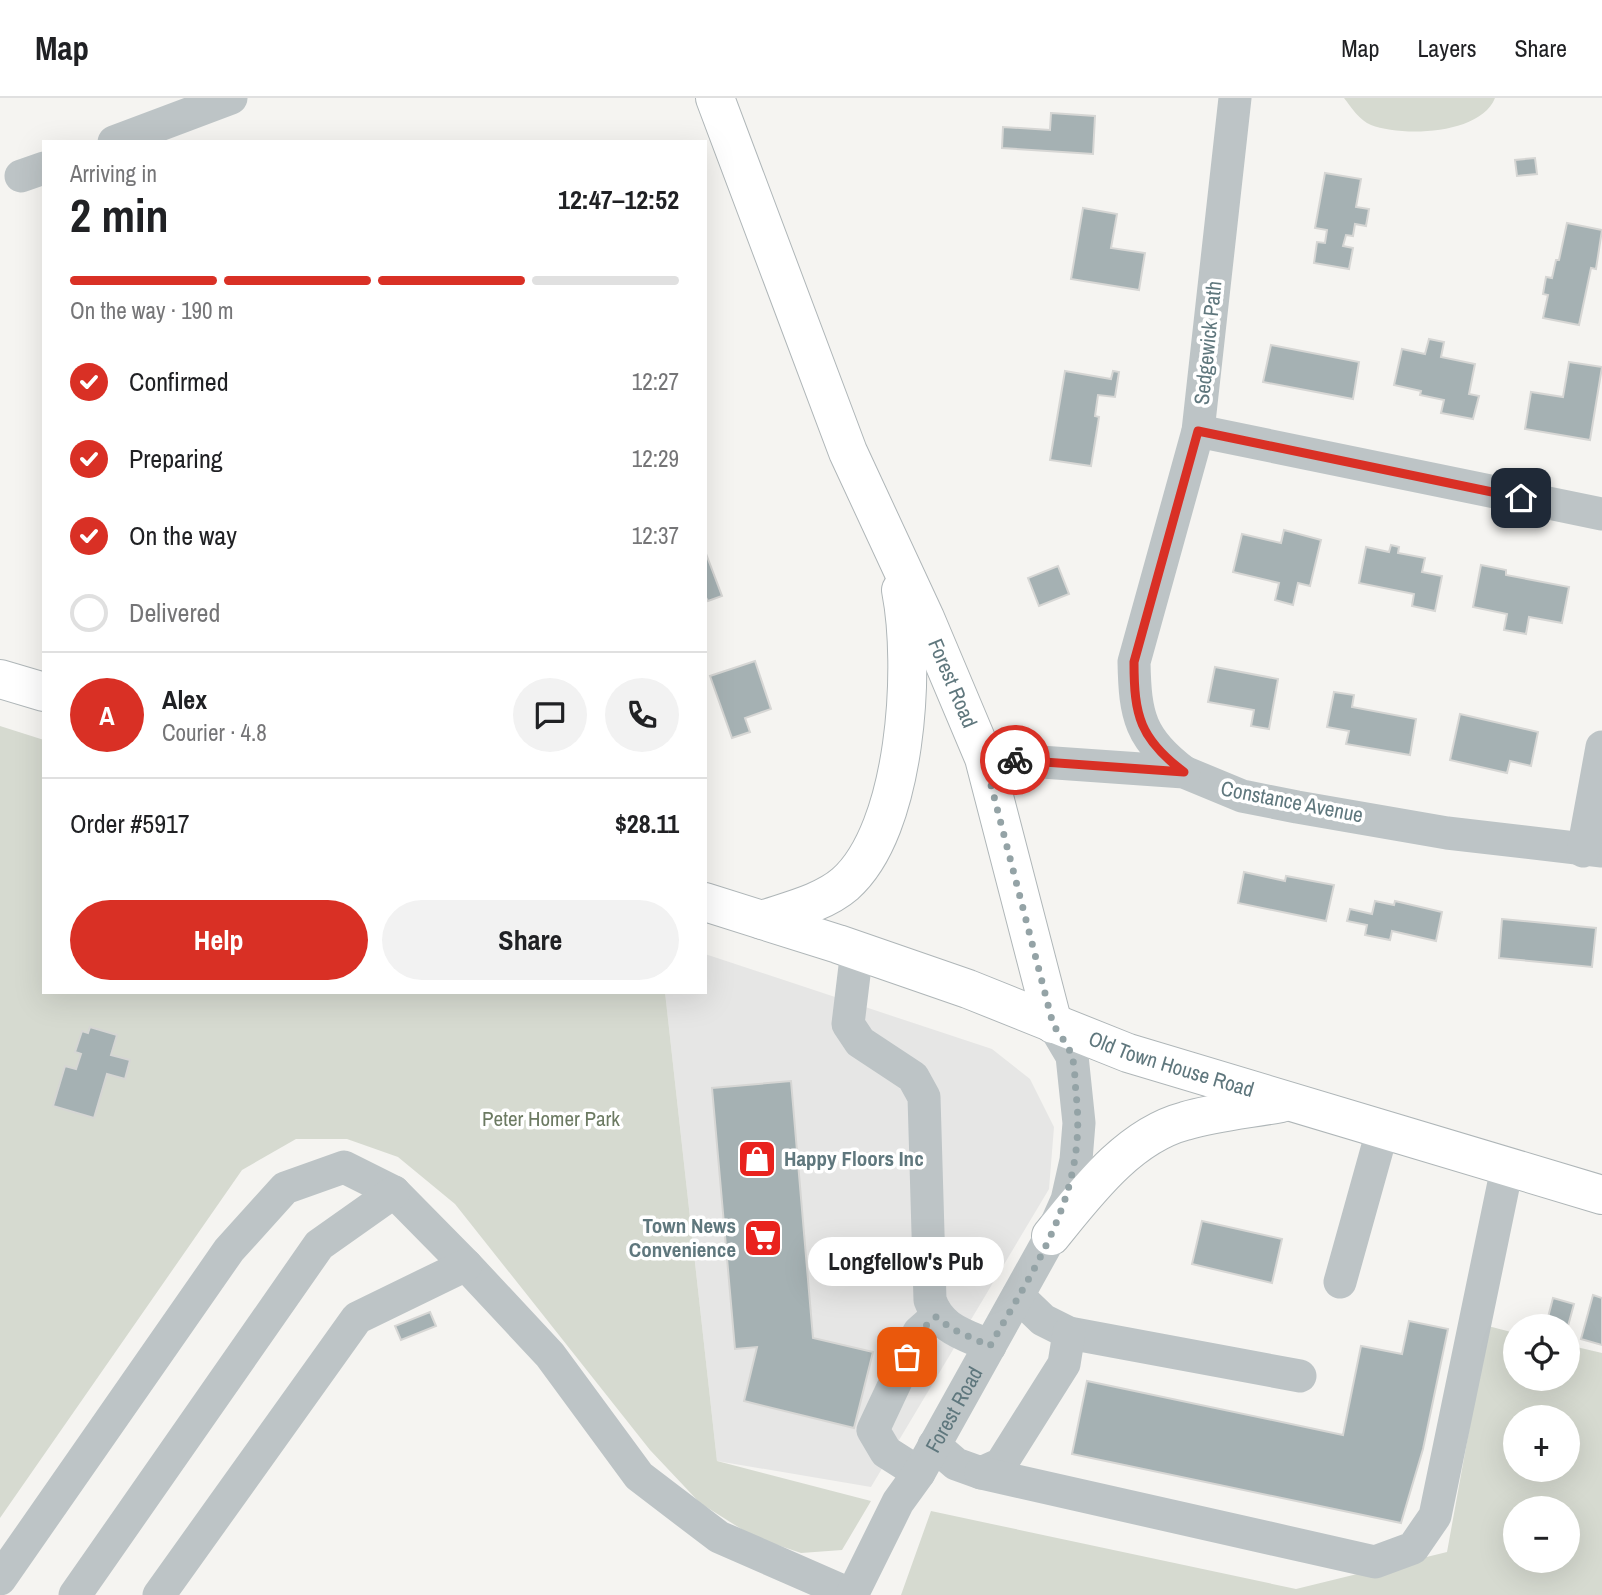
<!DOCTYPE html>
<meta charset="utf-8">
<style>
body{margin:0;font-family:"Archivo Narrow",sans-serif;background:#f2f2f2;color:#202124;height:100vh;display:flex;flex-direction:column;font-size:26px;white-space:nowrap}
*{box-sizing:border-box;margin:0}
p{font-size:23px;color:#757577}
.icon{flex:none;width:38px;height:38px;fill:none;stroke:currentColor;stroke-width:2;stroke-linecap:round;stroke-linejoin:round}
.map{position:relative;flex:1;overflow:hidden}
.details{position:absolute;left:42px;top:42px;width:665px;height:854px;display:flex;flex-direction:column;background:#fff;border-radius:0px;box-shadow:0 7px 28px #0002}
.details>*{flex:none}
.buttons{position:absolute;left:1503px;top:1216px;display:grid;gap:14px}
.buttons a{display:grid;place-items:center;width:77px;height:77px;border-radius:50%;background:#fff;box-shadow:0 7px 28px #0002;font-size:35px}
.pin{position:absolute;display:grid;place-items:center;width:60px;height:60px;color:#fff;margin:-30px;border-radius:14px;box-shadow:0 4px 10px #0006}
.courier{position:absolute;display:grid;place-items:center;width:70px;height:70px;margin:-35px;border:5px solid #d93025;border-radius:50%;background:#fff;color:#222;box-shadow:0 2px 9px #0007}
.bubble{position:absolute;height:49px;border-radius:24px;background:#fff;box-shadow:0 7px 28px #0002;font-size:23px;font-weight:700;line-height:49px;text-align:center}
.headline em{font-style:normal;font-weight:700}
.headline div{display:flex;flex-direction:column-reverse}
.headline{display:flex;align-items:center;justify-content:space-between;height:119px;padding:0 28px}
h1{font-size:46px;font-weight:700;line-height:52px}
.bar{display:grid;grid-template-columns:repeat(4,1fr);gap:10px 7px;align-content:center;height:84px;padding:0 28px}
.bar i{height:9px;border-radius:5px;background:#e0e0e0}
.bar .selected{background:#d93025}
.bar p{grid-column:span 4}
.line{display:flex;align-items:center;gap:18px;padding:0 28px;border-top:2px solid #e0e0e0}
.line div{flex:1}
.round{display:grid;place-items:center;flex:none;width:74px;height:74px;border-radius:37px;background:#f2f2f2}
ol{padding:0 28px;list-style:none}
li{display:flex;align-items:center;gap:21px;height:77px}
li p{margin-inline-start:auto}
li .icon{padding:7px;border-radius:50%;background:#d93025;color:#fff;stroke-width:4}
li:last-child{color:#757577}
li i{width:38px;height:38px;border:4px solid #e0e0e0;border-radius:50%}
.primary-button{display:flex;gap:14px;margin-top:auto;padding:14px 28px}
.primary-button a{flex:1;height:80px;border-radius:42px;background:#d93025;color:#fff;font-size:28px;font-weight:700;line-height:80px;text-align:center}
.primary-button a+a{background:#f2f2f2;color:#202124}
header{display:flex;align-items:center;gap:42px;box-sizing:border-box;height:98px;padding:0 35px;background:#fff;border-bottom:2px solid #e0e0e0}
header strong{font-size:33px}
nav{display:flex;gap:38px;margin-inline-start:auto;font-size:24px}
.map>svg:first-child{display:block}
.built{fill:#e6e6e5}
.green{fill:#d6dad0;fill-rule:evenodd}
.building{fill:#a5b1b3;stroke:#d6d6d4;stroke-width:2}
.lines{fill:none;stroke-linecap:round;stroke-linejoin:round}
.major-casing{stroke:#afb6b8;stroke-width:40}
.minor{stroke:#bdc4c6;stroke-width:33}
.major{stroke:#fff;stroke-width:38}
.done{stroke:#94a3a6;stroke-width:7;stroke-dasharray:0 12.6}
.route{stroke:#d93025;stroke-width:9}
.labels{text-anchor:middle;stroke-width:7;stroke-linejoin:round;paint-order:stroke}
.street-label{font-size:21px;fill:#5f777d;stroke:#fff}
.park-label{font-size:21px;fill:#6c7a62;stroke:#fff}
.poi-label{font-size:21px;font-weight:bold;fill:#5f777d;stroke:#fff;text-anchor:start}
</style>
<header>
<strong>Map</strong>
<nav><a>Map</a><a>Layers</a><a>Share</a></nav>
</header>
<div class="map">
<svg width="1602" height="1497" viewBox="0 0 1602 1497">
<rect width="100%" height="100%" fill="#f5f4f1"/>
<polygon class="built" points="705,856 992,951 1030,981 1054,1029 1049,1091 871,1389 717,1363 665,894 705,894"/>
<g class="green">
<path d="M1344 0H1495C1480 37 1402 39 1371 27 1360 23 1351 9 1344 0Z"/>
<polygon points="0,628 44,642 44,894 665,894 717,1363 871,1403 842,1452 801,1455 754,1439 700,1405 650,1352 455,1106 398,1059 347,1041 296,1041 242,1072 0,1420"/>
<path d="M1488 1228 1515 1235 1516 1281H1568V1247L1602 1255V1497H901L931 1413 1296 1491 1447 1454ZM1516 1320H1568V1372H1516ZM1516 1410H1568V1463H1516Z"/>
</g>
<g class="building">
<polygon points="1051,15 1095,18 1093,56 1002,50 1003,29 1050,32"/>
<polygon points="1535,60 1537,76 1517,78 1515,62"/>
<polygon points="1325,75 1361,81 1356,109 1369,111 1366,128 1355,126 1353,138 1346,137 1343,148 1353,150 1349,171 1314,165 1317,144 1325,145 1327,132 1315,130"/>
<polygon points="1083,110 1117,116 1111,150 1145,155 1139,192 1071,181"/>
<polygon points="1567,125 1602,132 1596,171 1591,170 1579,227 1543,220 1548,197 1543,196 1546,179 1552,180 1556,162 1559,162"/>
<polygon points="1429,241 1444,244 1441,259 1475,266 1469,296 1479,298 1473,321 1441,315 1444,302 1420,297 1421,293 1394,287 1402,251 1425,256"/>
<polygon points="1271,247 1359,264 1353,301 1263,284"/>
<polygon points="1569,264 1602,269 1590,342 1525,331 1531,294 1563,299"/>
<polygon points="1065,273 1111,281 1113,273 1119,274 1115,299 1098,297 1095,318 1099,319 1091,368 1050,362"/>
<polygon points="1284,432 1321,442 1310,488 1298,485 1293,507 1275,502 1279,485 1233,474 1242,436 1281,445"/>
<polygon points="1391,447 1399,449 1398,455 1425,460 1422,474 1442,478 1435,513 1412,508 1414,496 1359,485 1366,449 1389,454"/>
<polygon points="705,453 722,498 708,503 705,498"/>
<polygon points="1481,467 1506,472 1506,477 1569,489 1562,525 1529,519 1526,536 1504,532 1507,516 1473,509"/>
<polygon points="1058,468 1069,496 1039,508 1028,480"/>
<polygon points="755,563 771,611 745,620 750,634 732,640 710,578"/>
<polygon points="1215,569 1278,581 1269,631 1251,628 1254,612 1208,604"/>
<polygon points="1334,594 1354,597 1352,609 1416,621 1410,657 1346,646 1349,633 1327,629"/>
<polygon points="1460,616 1538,634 1531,668 1510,663 1507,675 1450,662"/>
<polygon points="1244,774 1285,783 1286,778 1334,787 1326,823 1238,805"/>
<polygon points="1375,803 1394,807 1395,803 1442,814 1436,843 1392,833 1390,842 1365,837 1367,827 1347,823 1350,811 1372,816"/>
<polygon points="1502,821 1596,830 1592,869 1499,860"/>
<polygon points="90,929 117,937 111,957 130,962 125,981 107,976 94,1020 53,1008 65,968 76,971 81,956 75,954 82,933 88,935"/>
<polygon points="791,983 813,1240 873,1254 854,1330 744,1303 757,1249 735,1251 712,990"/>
<polygon points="1202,1123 1282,1141 1272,1185 1192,1166"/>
<polygon points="1593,1197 1602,1200 1602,1247 1581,1241"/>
<polygon points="1553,1200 1574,1206 1568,1228 1546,1227"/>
<polygon points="430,1214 436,1228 401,1242 395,1228"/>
<polygon points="1409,1223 1448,1231 1423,1351 1401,1425 1072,1356 1087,1283 1343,1337 1361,1248 1402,1256"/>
</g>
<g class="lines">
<defs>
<g id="major">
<path id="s2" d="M715 0 848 354 925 520 984 660 1053 926"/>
<polyline points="0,581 44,594"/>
<path id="s3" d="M705 804 838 846 968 891 1128 955 1602 1097"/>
<path d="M762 822C788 813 823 805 845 786 907 731 916 569 901 492"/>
<path d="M1051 1138C1086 1095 1128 1038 1185 1023 1216 1014 1249 1011 1281 1005"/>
</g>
</defs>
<use href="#major" class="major-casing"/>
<g class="minor">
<polyline points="114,44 231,0"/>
<polyline points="21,78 44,70"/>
<polyline points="1198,333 1602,416"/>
<polyline points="984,660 1184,674 1242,698 1297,709 1447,735 1602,753"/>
<path d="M1184 674C1140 641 1135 618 1134 564L1198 333 1235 0"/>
<polyline points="1583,753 1602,649"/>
<path d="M857 852 848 926 860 944 913 979 924 999 930 1202C940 1231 963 1236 990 1248"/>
<polyline points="1340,1184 1383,1030"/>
<polyline points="1018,1198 1043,1222 1069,1235 1300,1278"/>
<polyline points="934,1347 956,1366 981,1375 1001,1366 1064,1266 1069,1235"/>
<polyline points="919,1375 886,1354 873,1332 919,1234 936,1219"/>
<polyline points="981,1375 1375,1464 1413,1450 1435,1418 1507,1070"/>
<polyline points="0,1481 229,1152 285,1090 344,1069 394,1094 466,1167 550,1257 639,1378 719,1439 852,1497"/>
<polyline points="75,1497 319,1147 394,1094"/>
<polyline points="159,1497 357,1220 466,1167"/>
<path id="s1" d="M852 1497 898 1404 919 1375 1051 1138 1067 1102 1076 1062 1079 1025 1072 958 1053 926"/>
</g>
<use href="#major" class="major"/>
</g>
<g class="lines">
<path class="done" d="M907 1259 919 1234 936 1219 952 1231 990 1248C1036 1167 1088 1094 1076 996 1075 984 1075 969 1072 958 1068 947 1059 936 1053 926L984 660 1015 662"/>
<path class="route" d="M1015 662 1184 674C1140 641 1134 618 1134 564L1198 333 1521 400"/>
</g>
<defs>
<symbol id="shop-square" viewBox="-11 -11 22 22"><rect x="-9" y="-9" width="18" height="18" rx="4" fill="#e9221d" stroke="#fff"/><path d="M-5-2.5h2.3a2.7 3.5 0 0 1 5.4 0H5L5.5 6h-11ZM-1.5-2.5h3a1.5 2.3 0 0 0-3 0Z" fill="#fff"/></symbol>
<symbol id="supermarket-square" viewBox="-11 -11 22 22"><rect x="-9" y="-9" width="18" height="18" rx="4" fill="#e9221d" stroke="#fff"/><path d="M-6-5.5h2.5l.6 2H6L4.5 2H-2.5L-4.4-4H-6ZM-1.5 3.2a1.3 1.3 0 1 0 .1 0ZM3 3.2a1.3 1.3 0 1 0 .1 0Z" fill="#fff"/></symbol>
</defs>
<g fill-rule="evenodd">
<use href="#shop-square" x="735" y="1039" width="44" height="44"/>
<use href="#supermarket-square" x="741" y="1118" width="44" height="44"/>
</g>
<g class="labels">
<g class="street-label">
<text transform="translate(1208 245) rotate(-84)" y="7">Sedgewick Path</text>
<text dy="7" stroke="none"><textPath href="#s2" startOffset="632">Forest Road</textPath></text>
<text transform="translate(1292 704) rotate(11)" y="7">Constance Avenue</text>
<text dy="7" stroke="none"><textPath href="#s3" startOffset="494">Old Town House Road</textPath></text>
<text dy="7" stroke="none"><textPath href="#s1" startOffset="212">Forest Road</textPath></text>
</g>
<g class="park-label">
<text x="551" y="1028">Peter Homer Park</text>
</g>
<g class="poi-label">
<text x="784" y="1068">Happy Floors Inc</text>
<text x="736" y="1135" text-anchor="end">Town News<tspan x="736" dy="24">Convenience</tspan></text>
</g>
</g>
</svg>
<div class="buttons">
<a><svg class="icon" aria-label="locate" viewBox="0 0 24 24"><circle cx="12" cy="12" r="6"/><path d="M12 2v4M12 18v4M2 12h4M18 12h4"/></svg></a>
<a>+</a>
<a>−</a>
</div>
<div class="pin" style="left:907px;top:1259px;background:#ea580c"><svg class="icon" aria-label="bag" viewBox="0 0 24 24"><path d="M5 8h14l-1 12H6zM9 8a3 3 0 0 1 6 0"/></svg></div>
<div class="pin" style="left:1521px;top:400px;background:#1f2937"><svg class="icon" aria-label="home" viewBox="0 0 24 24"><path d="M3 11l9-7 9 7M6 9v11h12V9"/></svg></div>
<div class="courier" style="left:1015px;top:662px"><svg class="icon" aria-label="bike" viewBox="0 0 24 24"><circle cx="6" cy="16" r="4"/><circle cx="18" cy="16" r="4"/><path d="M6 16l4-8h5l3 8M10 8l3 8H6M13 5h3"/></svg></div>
<div class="bubble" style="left:808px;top:1139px;width:196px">Longfellow's Pub</div>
<section class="details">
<div class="headline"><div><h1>2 min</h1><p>Arriving in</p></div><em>12:47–12:52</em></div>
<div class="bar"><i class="selected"></i><i class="selected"></i><i class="selected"></i><i></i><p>On the way · 190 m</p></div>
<ol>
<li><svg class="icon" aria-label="check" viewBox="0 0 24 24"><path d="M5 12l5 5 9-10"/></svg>Confirmed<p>12:27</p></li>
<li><svg class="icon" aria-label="check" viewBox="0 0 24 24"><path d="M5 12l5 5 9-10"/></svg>Preparing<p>12:29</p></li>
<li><svg class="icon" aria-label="check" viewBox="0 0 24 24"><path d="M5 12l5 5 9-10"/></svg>On the way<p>12:37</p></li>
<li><i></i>Delivered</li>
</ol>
<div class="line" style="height:126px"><b class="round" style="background:#d93025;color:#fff">A</b><div><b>Alex</b><p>Courier · 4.8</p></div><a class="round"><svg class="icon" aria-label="chat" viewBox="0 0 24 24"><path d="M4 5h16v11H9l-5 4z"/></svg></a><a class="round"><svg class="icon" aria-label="phone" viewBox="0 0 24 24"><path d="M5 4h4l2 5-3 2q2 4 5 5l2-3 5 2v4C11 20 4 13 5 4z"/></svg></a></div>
<div class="line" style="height:91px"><div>Order #5917</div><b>$28.11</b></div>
<div class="primary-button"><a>Help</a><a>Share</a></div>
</section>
</div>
